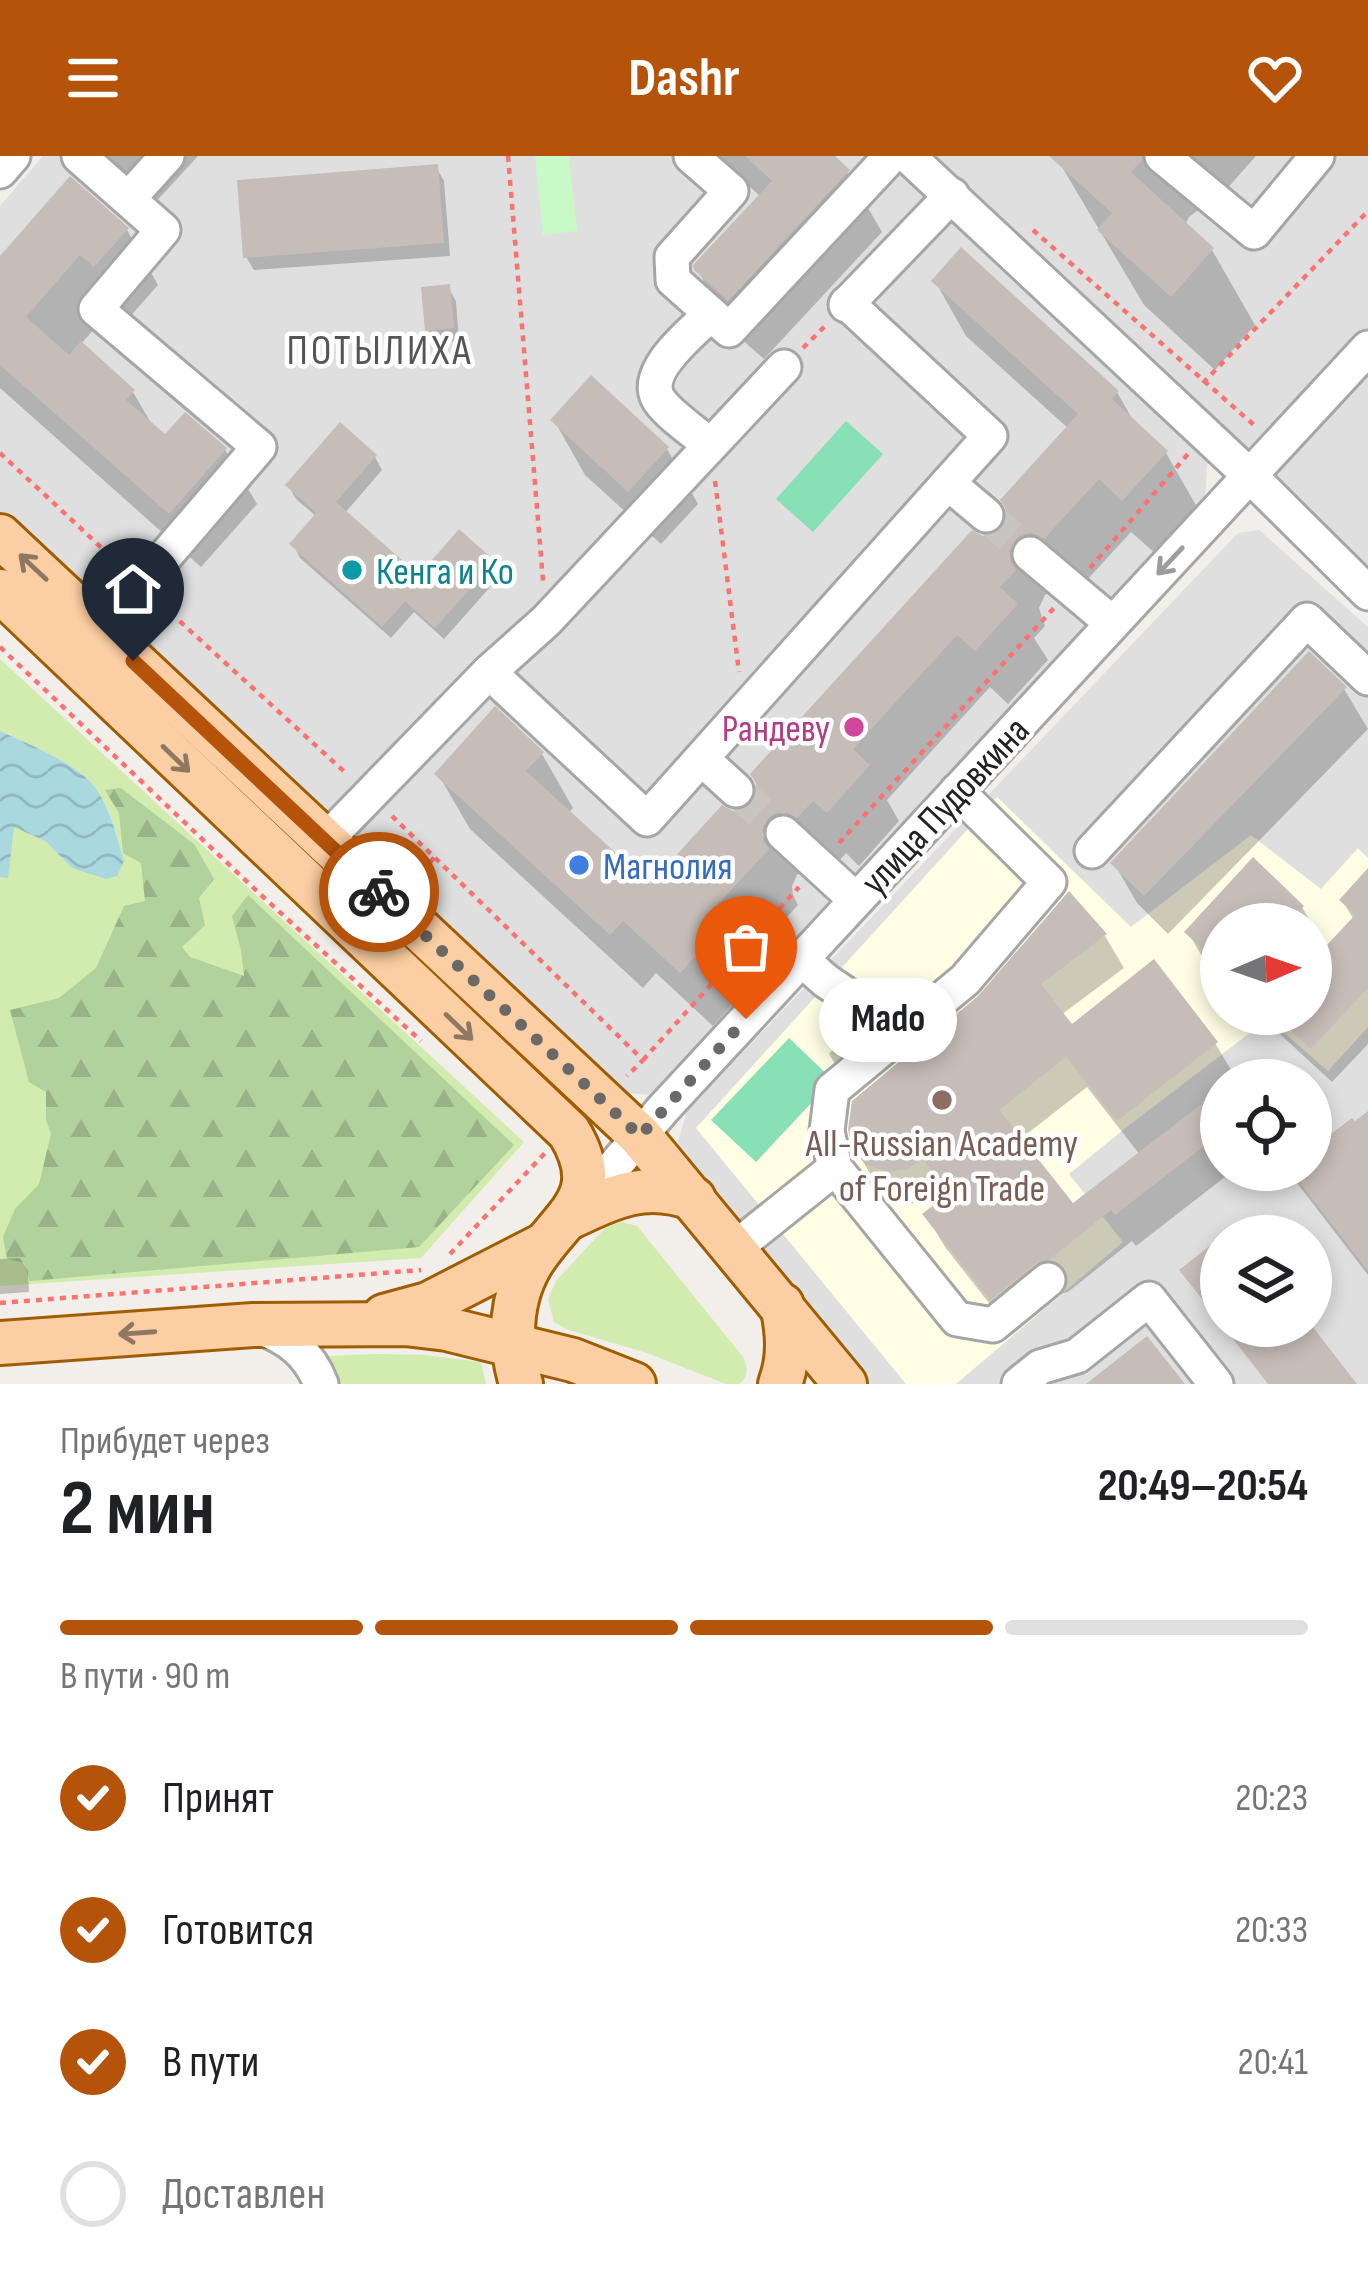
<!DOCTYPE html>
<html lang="ru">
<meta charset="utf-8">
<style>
body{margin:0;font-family:"Sofia Sans Condensed",sans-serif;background:#f6f6f6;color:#202124;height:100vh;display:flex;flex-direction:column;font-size:45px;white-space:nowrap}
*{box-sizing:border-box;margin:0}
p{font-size:39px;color:#757577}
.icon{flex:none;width:66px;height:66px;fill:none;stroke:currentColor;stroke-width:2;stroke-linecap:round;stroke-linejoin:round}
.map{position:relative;height:1228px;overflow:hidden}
.drawer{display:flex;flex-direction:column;background:#fff;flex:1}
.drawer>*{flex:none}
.needle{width:78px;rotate:88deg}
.controls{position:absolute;left:1200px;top:747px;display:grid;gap:24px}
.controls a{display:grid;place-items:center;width:132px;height:132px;border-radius:50%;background:#fff;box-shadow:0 6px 18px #0003;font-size:60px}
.pin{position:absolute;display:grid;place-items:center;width:102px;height:102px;color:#fff;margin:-123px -51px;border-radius:50% 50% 50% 0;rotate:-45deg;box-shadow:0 0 12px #0007}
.pin .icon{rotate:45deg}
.courier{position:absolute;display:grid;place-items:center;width:120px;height:120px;margin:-60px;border:9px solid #b45309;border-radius:50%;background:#fff;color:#222;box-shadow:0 3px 15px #0007}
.bubble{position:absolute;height:84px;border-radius:42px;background:#fff;box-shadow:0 6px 18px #0003;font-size:39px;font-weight:700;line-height:84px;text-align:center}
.headline em{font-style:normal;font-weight:700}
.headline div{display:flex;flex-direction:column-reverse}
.headline{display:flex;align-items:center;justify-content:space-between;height:204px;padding:0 60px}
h1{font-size:78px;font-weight:700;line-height:90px}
.bar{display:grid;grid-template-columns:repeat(4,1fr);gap:18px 12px;align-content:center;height:144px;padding:0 60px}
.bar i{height:15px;border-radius:9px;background:#e0e0e0}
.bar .active{background:#b45309}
.bar p{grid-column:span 4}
ol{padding:0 60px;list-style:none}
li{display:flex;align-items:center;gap:36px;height:132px}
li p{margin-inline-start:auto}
li .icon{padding:12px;border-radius:50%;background:#b45309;color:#fff;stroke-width:4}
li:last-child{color:#757577}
li i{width:66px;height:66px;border:6px solid #e0e0e0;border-radius:50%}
header{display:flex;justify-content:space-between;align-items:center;height:156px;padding:0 60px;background:#b45309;color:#fff;font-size:54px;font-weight:700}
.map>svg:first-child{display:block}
.residential{fill:#e0dfdf;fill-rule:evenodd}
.education{fill:#fffde4;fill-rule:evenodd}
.grass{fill:#d2ebaf}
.forest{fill:url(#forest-firs)}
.park{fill:#c8fac7}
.pitch{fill:#87e0b6}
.water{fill:url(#water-waves)}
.shadow{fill:#0003;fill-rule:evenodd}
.building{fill:#c7bdb8}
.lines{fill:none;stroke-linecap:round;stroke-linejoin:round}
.minor-tunnel{stroke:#c8c5c1;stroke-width:33;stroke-dasharray:33 16;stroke-linecap:butt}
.minor-casing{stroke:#a6a6a6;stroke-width:39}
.major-casing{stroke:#9f5d00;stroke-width:48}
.path{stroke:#fb7371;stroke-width:4.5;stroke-dasharray:6 6;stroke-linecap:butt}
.minor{stroke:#fff;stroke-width:33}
.major{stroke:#fccea3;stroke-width:42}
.oneway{stroke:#9c9c9c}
.oneway2{stroke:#8f7862}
.done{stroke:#6b6968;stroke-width:12;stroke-dasharray:0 21.6}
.route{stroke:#b45309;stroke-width:15}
.culture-dot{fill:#0f9aa8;stroke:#fff;stroke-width:4.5}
.hotel-dot{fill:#d1479c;stroke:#fff;stroke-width:4.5}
.shop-dot{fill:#3f7fe0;stroke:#fff;stroke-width:4.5}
.education-dot{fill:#8d6e63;stroke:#fff;stroke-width:4.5}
.labels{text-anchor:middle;stroke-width:9;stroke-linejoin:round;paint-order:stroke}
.culture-label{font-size:39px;fill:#0d838f;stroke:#fff;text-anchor:start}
.hotel-label{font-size:39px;fill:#b23c85;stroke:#fff;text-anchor:end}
.street-label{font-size:39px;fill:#222;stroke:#fff}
.shop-label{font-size:39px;fill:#366cbe;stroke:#fff;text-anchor:start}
.education-label{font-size:39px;fill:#785e54;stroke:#fff}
.neighbourhood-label{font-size:42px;letter-spacing:3px;fill:#555;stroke:#fff}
</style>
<header><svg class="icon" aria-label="menu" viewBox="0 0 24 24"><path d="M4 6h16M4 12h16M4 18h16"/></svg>Dashr<svg class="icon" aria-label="heart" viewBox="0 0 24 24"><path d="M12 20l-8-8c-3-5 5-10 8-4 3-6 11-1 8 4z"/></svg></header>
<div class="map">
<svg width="1368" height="1228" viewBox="0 0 1368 1228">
<defs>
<pattern id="forest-firs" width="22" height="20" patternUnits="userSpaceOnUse" patternTransform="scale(3)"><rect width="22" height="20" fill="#b1d19d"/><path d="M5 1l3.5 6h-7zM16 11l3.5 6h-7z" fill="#98b387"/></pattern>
<pattern id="water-waves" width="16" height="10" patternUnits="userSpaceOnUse" patternTransform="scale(3)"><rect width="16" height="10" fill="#a9d8df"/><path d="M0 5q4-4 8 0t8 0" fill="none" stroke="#91b9bf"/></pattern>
</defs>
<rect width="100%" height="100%" fill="#f2eee9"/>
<g class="residential">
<polygon points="43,0 883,0 1208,298 1205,341 652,939 626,937 0,356 0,50"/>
<polygon points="930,0 1368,0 1368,414 1169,220"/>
<path d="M1259 374 1368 471V1228H862L675 996 687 955 1238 377ZM1221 768H1311V858H1221ZM1221 924H1311V1014H1221ZM1221 1080H1311V1170H1221Z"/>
</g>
<path class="education" d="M997 641 1131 771 1251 679 1321 733 1358 692 1368 702V871L1328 915 1268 863 1123 974 1069 1018 1123 1086 956 1228H906L696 972ZM1221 768H1311V858H1221Z"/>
<g class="grass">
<path d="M0 503 524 986 421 1102 0 1130V721H8L13 670 45 685 72 712 124 705C117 682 111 655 97 634 80 608 28 588 0 575Z"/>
<path d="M622 1066 637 1070 743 1201C748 1212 749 1220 739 1228H726L647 1197 566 1173 554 1166 548 1143 556 1125 606 1071Z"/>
<polygon points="378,1198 424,1199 481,1206 486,1228 332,1228 327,1200"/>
</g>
<polygon class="forest" points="121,632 195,689 214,723 199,742 205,769 182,791 190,801 244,820 241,794 232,760 248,739 514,989 419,1091 30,1125 24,1107 7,1103 3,1081 15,1053 39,1028 51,978 46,964 46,936 29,926 10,854 59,842 96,812 124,750 145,745 141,707 123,697 119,657 105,634"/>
<polygon class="park" points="535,0 569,0 577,75 543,79"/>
<g class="pitch">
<polygon points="846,265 883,298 813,376 776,343"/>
<polygon points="789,882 833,924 756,1006 711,964"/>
</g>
<path class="water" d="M0 575C28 588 80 608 97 634 111 655 117 682 124 705L117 720 106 723 72 712 45 685 14 671 8 722 0 721Z"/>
<g class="shadow">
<polygon points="104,0 198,0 152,50"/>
<polygon points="716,0 830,0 847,16 882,76 764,203 732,175 697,113 761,41"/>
<polygon points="1064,0 1256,0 1208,54 1197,55 1189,61 1185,69 1212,94 1255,169 1215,214 1144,149 1059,6"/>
<polygon points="436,11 444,25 450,100 254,114 246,101"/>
<polygon points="127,74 158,129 127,164 113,152 80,189 133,236 154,272 165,282 225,294 257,348 201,411 0,232 0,104"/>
<polygon points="935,125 1117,236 1135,268 1166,297 1197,351 1155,397 1131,376 1076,436 1056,432 1045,439 1039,452 1045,470 1034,482 1048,504 1008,548 990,531 887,644 899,665 859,710 846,697 830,715 810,711 797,719 792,730 793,739 798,749 742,810 752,827 713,870 656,817 643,832 470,673 438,618 542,598 573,652 568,658 650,732 732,658 753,651 983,383 1004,375 1069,273 966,180"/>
<polygon points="448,131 456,145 459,185 436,187 428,174"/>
<polygon points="554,264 667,293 698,348 661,388 585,319"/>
<polygon points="375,301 382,314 345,357 419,424 492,407 500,420 444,483 414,456 391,482 300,402 293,388 317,361 296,343 288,329"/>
<polygon points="1344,533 1368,573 1168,778 1137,747 1114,707"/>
<polygon points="1253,706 1302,751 1322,786 1311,798 1311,768 1221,768 1221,824 1208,811 1188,776"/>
<polygon points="1368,720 1368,888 1332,926 1258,858 1311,858 1311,810 1354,764 1342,744"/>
<path d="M1069 740 1105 780 1124 812 1061 859 1071 872 1215 887 1237 924H1221V1014H1234L1136 1090 1132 1085 1068 1136 1053 1140 1011 1175 945 1091 926 1059 949 1041 942 1033 927 1045 909 1048 888 1041 875 1027 856 993ZM1087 931 1140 999 1072 1052 1019 984Z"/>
<polygon points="845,878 856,887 864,900 837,911 829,898"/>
<polygon points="1368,958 1368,1119 1287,1014 1311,1014 1311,997"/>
<polygon points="20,1102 28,1115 29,1136 0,1138 0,1103"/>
</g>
<g class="building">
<polygon points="745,0 835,0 850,14 728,145 694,114 693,109 772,25"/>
<polygon points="1049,0 1141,0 1142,4 1131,16 1214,92 1171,141 1097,74 1112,57"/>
<polygon points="438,8 444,87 243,102 237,24"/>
<polygon points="70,20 129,72 94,111 80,99 26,161 69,199 81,185 135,234 126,244 165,278 185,256 227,292 169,358 0,209 0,100"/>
<polygon points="961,91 1119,235 1112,243 1168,295 1122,345 1099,323 1044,383 1033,377 1024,378 1015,384 1009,395 1011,406 1016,414 1000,431 1018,448 975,495 957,479 853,593 870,609 827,657 813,645 797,662 786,656 776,657 768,662 762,674 763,684 769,693 709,758 723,771 680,817 623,765 610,779 434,618 495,550 544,596 526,615 650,728 722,649 733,655 743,654 751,649 757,637 756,627 750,618 972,374 983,380 994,378 1001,373 1007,362 1005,351 1000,344 1078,258 931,125"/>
<polygon points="450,128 454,172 425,175 421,131"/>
<polygon points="591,219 669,291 628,336 550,264"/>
<polygon points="340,266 377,299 336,346 419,419 459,373 495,405 435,472 405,445 382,471 289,388 316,357 285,329"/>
<polygon points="1309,495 1347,531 1144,740 1110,707"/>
<polygon points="1253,701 1304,750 1287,768 1221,768 1221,810 1184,776"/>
<polygon points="1368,712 1368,832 1311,893 1273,858 1311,858 1311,806 1355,759 1339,744"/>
<polygon points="1069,735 1107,778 1041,828 1072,868 1154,803 1218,886 1117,965 1066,901 999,954 1073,1047 1221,933 1221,977 1115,1059 1111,1054 1049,1104 1035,1108 990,1144 922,1058 949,1037 922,1002 908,1013 889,1016 866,1009 853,994 848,974 852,945 978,840"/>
<polygon points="1368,955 1368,1115 1290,1014 1311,1014 1311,993 1352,962 1355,965"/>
<polygon points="1221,1081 1221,1167 1179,1114"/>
<polygon points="1223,1170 1312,1170 1357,1228 1268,1228"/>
<polygon points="1147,1180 1185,1228 1086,1228"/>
</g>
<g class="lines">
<g class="minor-tunnel">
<polyline points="986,359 1030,398"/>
<polyline points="736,634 783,677"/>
</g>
<defs>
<g id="minor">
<polyline points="79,0 163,74 96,153 259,291 101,475"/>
<polyline points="691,0 731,35 672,101 673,124 729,174 891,0"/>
<polyline points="908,0 1249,319 1368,437"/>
<polyline points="1162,0 1254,76 1317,0"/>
<polyline points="0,15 13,0"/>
<polyline points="128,43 167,0"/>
<polyline points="846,149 952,39"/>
<path d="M710 289C696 277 669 259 659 244 641 216 693 175 711 158"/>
<polyline points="948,327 986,359"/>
<polyline points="1030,398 1112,467"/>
<polyline points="489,516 647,663 990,280 847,147"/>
<polyline points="702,603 736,634"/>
<polyline points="957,635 1049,726 965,824 832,934 827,975 835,1012 957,1163 993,1169 1048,1124"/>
<polyline points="783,677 856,744"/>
<polyline points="324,686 489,516 546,465 784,211"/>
<polyline points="1092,695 1307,464 1368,522"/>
<polyline points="802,804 826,825 902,876"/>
<polyline points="576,1055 663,953 1368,192"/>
<polyline points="735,1092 835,1012"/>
<path d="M259 1171C289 1182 309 1197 321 1228"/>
<polyline points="1019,1228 1040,1211 1077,1200 1149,1143 1216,1228"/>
</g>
<g id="major">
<polyline points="0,380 640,980 845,1228"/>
<path d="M0 435 569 976C609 1042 561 1059 531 1108 509 1146 509 1187 521 1228"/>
<path d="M571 1061C614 1040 647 1025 694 1043"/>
<polyline points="384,1160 428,1148 545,1088"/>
<polyline points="0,1187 253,1169 405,1168 447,1173 573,1204 634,1228"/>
<path d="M780 1228C790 1201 788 1177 782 1149"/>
</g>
</defs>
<use href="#minor" class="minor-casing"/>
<use href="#major" class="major-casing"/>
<g class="path">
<polyline points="508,0 543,425"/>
<polyline points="1033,74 1254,269"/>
<polyline points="803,192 825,170"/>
<polyline points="1203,227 1368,55"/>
<polyline points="0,297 119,408"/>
<polyline points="715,325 739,516"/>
<polyline points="1090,412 1188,298"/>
<polyline points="162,449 348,619"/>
<polyline points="0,491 261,739 421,885"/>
<polyline points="392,660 643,904 627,920"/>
<polyline points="839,687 1054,452"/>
<polyline points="414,724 435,701"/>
<polyline points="643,904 799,731"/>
<polyline points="450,1098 545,997"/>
<polyline points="0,1147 421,1114"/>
</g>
<use href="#minor" class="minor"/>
<use href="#major" class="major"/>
</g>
<defs><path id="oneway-shaft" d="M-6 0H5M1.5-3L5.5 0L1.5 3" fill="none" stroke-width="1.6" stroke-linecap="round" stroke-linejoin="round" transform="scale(3)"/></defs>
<use class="oneway" href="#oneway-shaft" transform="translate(1170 405) rotate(133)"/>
<g class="oneway2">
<use href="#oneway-shaft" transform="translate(33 411) rotate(-137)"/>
<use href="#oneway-shaft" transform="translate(176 603) rotate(44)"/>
<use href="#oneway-shaft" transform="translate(459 871) rotate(44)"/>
<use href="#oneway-shaft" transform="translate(137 1177) rotate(176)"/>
</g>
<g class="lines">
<polyline class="done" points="379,736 640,980 746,863"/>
<polyline class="route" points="133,505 379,736"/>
</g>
<circle class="culture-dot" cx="352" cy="414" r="12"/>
<circle class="hotel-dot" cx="854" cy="571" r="12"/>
<circle class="shop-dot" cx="579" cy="709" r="12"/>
<circle class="education-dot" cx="942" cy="944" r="12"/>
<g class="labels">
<g class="culture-label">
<text x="376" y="428">Кенга и Ко</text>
</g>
<g class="hotel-label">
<text x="830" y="585">Рандеву</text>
</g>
<g class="street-label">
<text transform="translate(944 649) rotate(-47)" y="14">улица Пудовкина</text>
</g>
<g class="shop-label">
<text x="603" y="723">Магнолия</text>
</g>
<g class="education-label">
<text x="942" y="1000">All-Russian Academy<tspan x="942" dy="45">of Foreign Trade</tspan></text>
</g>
<g class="neighbourhood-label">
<text x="380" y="208">ПОТЫЛИХА</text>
</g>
</g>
</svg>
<div class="controls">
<a><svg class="needle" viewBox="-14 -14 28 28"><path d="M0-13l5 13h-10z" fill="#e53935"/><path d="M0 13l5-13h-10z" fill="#757577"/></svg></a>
<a><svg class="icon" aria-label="locate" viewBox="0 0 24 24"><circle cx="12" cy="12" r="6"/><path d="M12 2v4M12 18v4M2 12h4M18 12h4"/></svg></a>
<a><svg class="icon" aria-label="layers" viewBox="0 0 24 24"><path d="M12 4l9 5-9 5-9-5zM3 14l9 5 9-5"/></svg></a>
</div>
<div class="pin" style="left:746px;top:863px;background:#ea580c"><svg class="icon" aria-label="bag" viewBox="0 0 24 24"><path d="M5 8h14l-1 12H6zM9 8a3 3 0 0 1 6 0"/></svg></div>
<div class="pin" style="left:133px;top:505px;background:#1f2937"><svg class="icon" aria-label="home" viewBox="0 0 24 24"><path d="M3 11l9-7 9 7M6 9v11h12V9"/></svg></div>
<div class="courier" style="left:379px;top:736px"><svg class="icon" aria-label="bike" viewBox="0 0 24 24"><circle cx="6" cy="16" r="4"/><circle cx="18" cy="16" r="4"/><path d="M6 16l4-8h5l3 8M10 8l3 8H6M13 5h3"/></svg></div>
<div class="bubble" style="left:819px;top:822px;width:138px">Mado</div>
</div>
<section class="drawer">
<div class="headline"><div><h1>2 мин</h1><p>Прибудет через</p></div><em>20:49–20:54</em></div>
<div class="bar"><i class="active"></i><i class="active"></i><i class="active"></i><i></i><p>В пути · 90 m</p></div>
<ol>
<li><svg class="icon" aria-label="check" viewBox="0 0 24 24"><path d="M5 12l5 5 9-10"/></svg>Принят<p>20:23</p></li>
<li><svg class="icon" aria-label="check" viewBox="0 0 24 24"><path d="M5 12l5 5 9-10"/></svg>Готовится<p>20:33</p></li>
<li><svg class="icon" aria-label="check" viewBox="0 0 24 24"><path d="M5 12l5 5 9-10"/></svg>В пути<p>20:41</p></li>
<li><i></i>Доставлен</li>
</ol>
</section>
